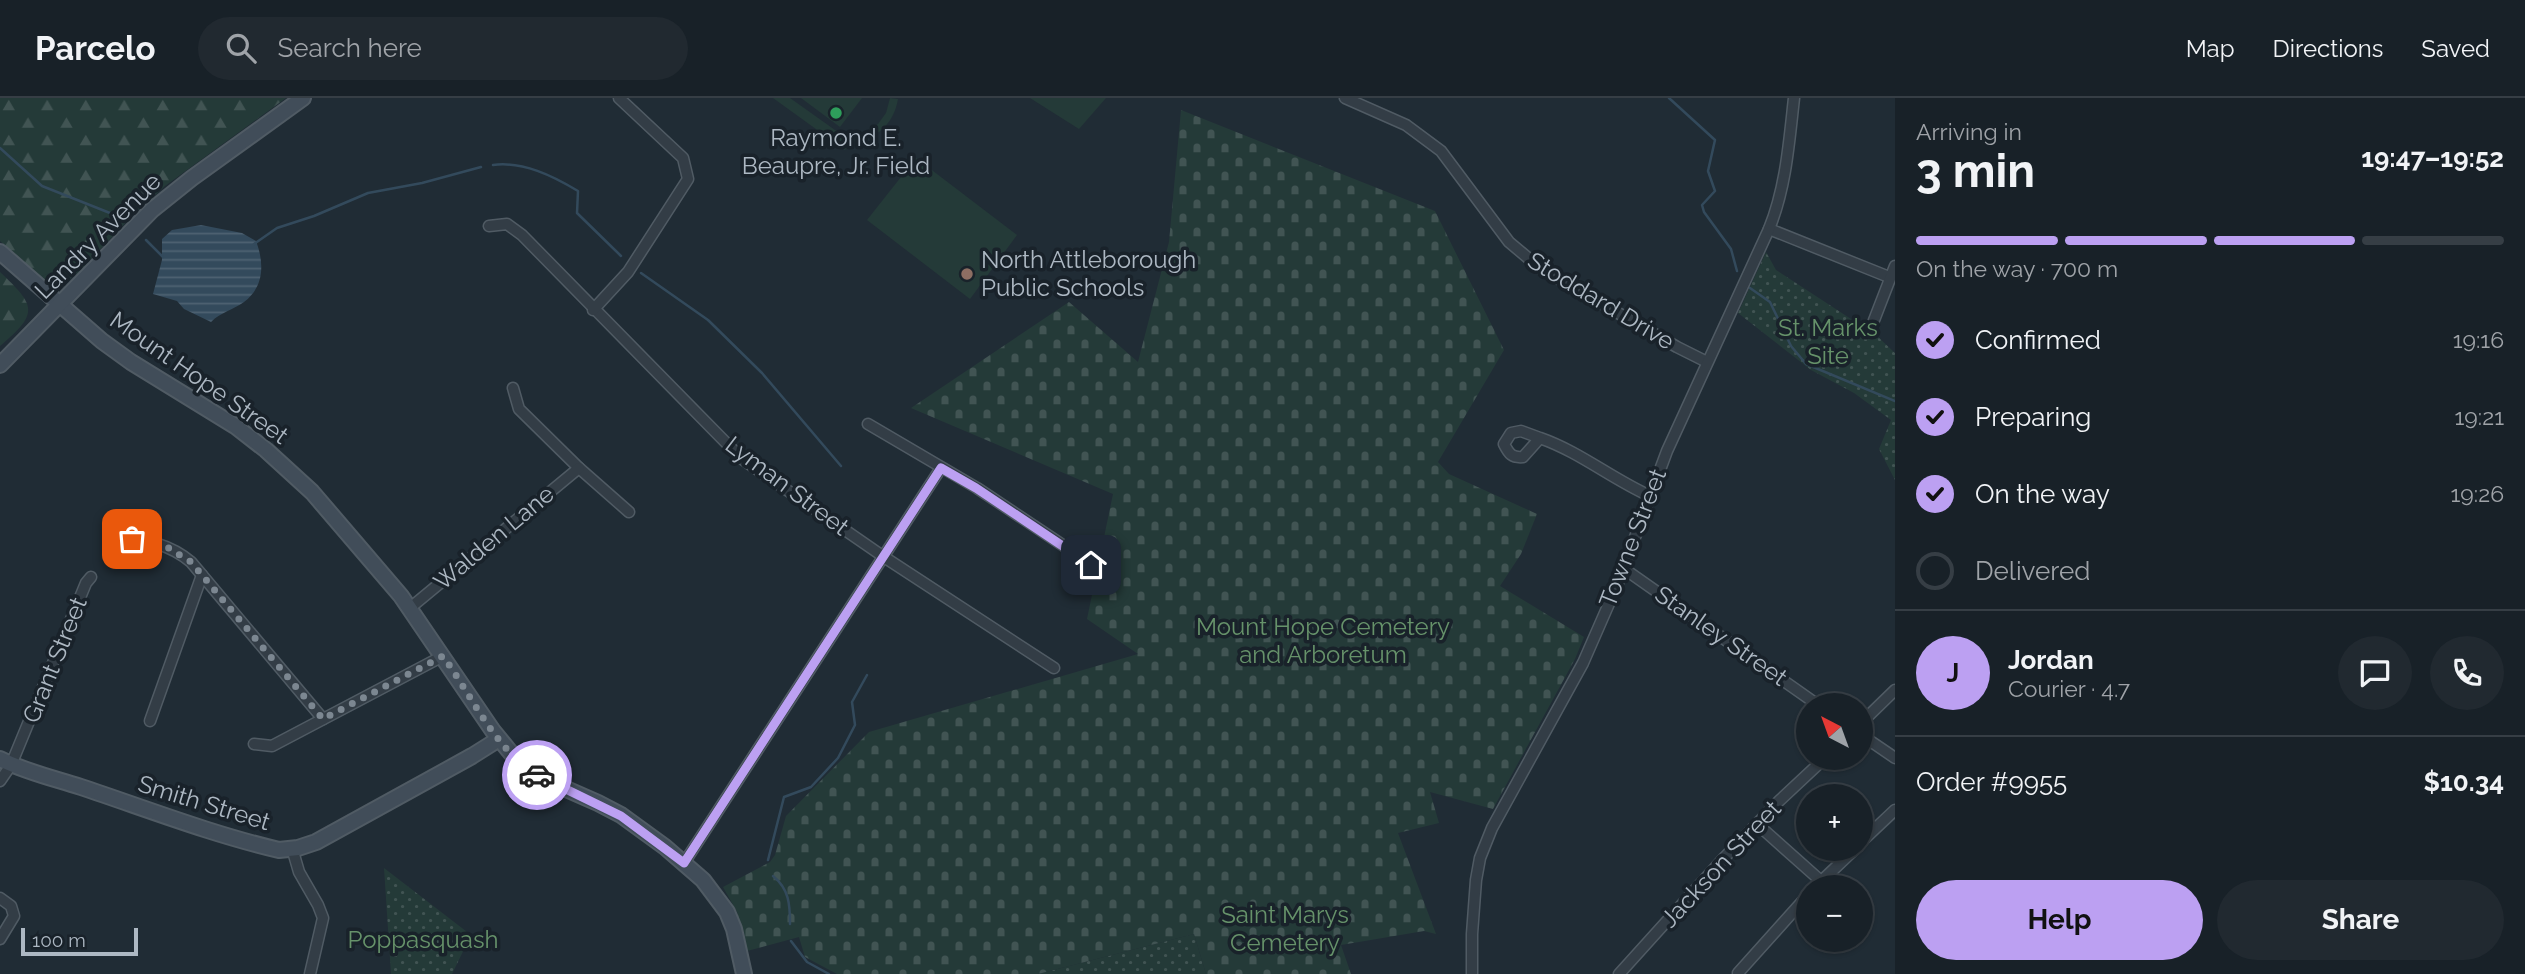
<!DOCTYPE html>
<meta charset="utf-8">
<style>
body{margin:0;font-family:Raleway,sans-serif;background:#212930;color:#f1f3f6;height:100vh;display:flex;flex-direction:column;font-size:26px;white-space:nowrap}
*{box-sizing:border-box;margin:0}
p{font-size:23px;color:#9fa3a8}
.icon{flex:none;width:38px;height:38px;fill:none;stroke:currentColor;stroke-width:2;stroke-linecap:round;stroke-linejoin:round}
.map{position:relative;flex:1;overflow:hidden}
.drawer{display:flex;flex-direction:column;background:#182128;width:630px}
.drawer>*{flex:none}
.needle{width:46px;rotate:319deg}
.fabs{position:absolute;left:1796px;top:595px;display:grid;gap:14px}
.fabs a{display:grid;place-items:center;width:77px;height:77px;border-radius:50%;background:#182128;box-shadow:0 2px 5px #0004,0 0 0 2px #363e45;font-size:35px}
.scale{position:absolute;left:21px;bottom:18px;width:117px;box-sizing:border-box;padding-left:7px;border:4px solid #adb8c3;border-top:0;font-size:19px;line-height:24px;white-space:nowrap;color:#adb8c3;-webkit-text-stroke:5px #19222a;paint-order:stroke}
.pin{position:absolute;display:grid;place-items:center;width:60px;height:60px;color:#fff;margin:-30px;border-radius:14px;box-shadow:0 4px 10px #0006}
.courier{position:absolute;display:grid;place-items:center;width:70px;height:70px;margin:-35px;border:5px solid #bca0f2;border-radius:50%;background:#fff;color:#222;box-shadow:0 2px 9px #0007}
.head em{font-style:normal;font-weight:700}
.head div{display:flex;flex-direction:column-reverse}
.head{display:flex;align-items:center;justify-content:space-between;height:119px;padding:0 21px}
h1{font-size:46px;font-weight:700;line-height:52px}
.bar{display:grid;grid-template-columns:repeat(4,1fr);gap:10px 7px;align-content:center;height:84px;padding:0 21px}
.bar i{height:9px;border-radius:5px;background:#363e45}
.bar .current{background:#bca0f2}
.bar p{grid-column:span 4}
.line{display:flex;align-items:center;gap:18px;padding:0 21px;border-top:2px solid #363e45}
.line div{flex:1}
.round{display:grid;place-items:center;flex:none;width:74px;height:74px;border-radius:37px;background:#212930}
ol{padding:0 21px;list-style:none}
li{display:flex;align-items:center;gap:21px;height:77px}
li p{margin-inline-start:auto}
li .icon{padding:7px;border-radius:50%;background:#bca0f2;color:#111;stroke-width:4}
li:last-child{color:#9fa3a8}
li i{width:38px;height:38px;border:4px solid #363e45;border-radius:50%}
.action{display:flex;gap:14px;margin-top:auto;padding:14px 21px}
.action a{flex:1;height:80px;border-radius:42px;background:#bca0f2;color:#111;font-size:28px;font-weight:700;line-height:80px;text-align:center}
.action a+a{background:#212930;color:#f1f3f6}
header{display:flex;align-items:center;gap:42px;box-sizing:border-box;height:98px;padding:0 35px;background:#182128;border-bottom:2px solid #363e45}
header strong{font-size:33px}
nav{display:flex;gap:38px;margin-inline-start:auto;font-size:24px}
.search{width:490px;height:63px;background:#212930;display:flex;align-items:center;gap:18px;box-sizing:border-box;padding:0 24px;border-radius:38px;color:#9fa3a8;font-size:26px}
main{display:flex;flex:1;min-height:0}
.map>svg:first-child{display:block}
.grass{fill:url(#grass-dots)}
.forest{fill:url(#forest-firs)}
.cemetery{fill:url(#cemetery-stones)}
.garden{fill:#243a38}
.water{fill:url(#water-rules)}
.lines{fill:none;stroke-linecap:round;stroke-linejoin:round}
.stream{stroke:#334a5c;stroke-width:2.5}
.street-casing{stroke:#505b64;stroke-width:13}
.secondary-casing{stroke:#505b64;stroke-width:18}
.street{stroke:#333d46;stroke-width:10}
.secondary{stroke:#414d59;stroke-width:14}
.done{stroke:#7c8791;stroke-width:7;stroke-dasharray:0 12.6}
.route{stroke:#bca0f2;stroke-width:9}
.leisure-dot{fill:#2e9e5b;stroke:#19222a;stroke-width:2.5}
.education-dot{fill:#8d6e63;stroke:#19222a;stroke-width:2.5}
.labels{text-anchor:middle;stroke-width:7;stroke-linejoin:round;paint-order:stroke}
.poi-label{font-size:24px;fill:#adb8c3;stroke:#19222a}
.street-label{font-size:24px;fill:#adb8c3;stroke:#19222a}
.park-label{font-size:24px;fill:#66926a;stroke:#19222a}
</style>
<header>
<strong>Parcelo</strong>
<div class="search"><svg class="icon" aria-label="search" viewBox="0 0 24 24"><circle cx="10" cy="10" r="6"/><path d="M15 15l6 6"/></svg>Search here</div>
<nav><a>Map</a><a>Directions</a><a>Saved</a></nav>
</header>
<main>
<div class="map">
<svg width="1895" height="876" viewBox="0 0 1895 876">
<defs>
<pattern id="grass-dots" width="8" height="8" patternUnits="userSpaceOnUse" patternTransform="scale(1.75)"><rect width="8" height="8" fill="#243a38"/><path d="M2 2h.1M6 6h.1" fill="none" stroke="#415453" stroke-width="1.8" stroke-linecap="round"/></pattern>
<pattern id="forest-firs" width="22" height="20" patternUnits="userSpaceOnUse" patternTransform="scale(1.75)"><rect width="22" height="20" fill="#243a38"/><path d="M5 1l3.5 6h-7zM16 11l3.5 6h-7z" fill="#415453"/></pattern>
<pattern id="cemetery-stones" width="16" height="16" patternUnits="userSpaceOnUse" patternTransform="scale(1.75)"><rect width="16" height="16" fill="#243a38"/><path d="M2 7V4a2 2 0 0 1 4 0v3zM10 15v-3a2 2 0 0 1 4 0v3z" fill="#415453"/></pattern>
<pattern id="water-rules" width="6" height="5" patternUnits="userSpaceOnUse" patternTransform="scale(1.75)"><rect width="6" height="5" fill="#334a5c"/><path d="M0 2.5h6" fill="none" stroke="#4e6272"/></pattern>
</defs>
<rect width="100%" height="100%" fill="#202c35"/>
<g class="grass">
<polygon points="1766,154 1776,172 1877,238 1895,255 1895,382 1879,351 1891,322 1854,295 1811,272 1738,215"/>
<path d="M94 158C78 174 62 197 39 179Z"/>
<polygon points="384,770 471,837 452,876 391,876"/>
<polygon points="1194,836 1206,876 1038,876"/>
</g>
<g class="forest">
<polygon points="0,0 286,0 165,88 130,120 94,158 39,179 0,143"/>
<path d="M0 174C36 208 39 215 0 248Z"/>
</g>
<polygon class="cemetery" points="1181,12 1435,113 1504,252 1438,364 1449,376 1537,416 1521,456 1500,488 1584,539 1575,561 1493,711 1430,694 1439,725 1398,735 1436,836 1424,833 1341,847 1351,876 1206,876 1194,836 1038,876 837,876 805,859 799,839 747,853 737,814 723,789 770,764 775,757 786,718 869,634 1138,556 1087,521 1113,396 911,310 1069,204 1138,264 1169,144"/>
<g class="garden">
<path d="M773 0H790L835 32 855 36 867 33 878 26 886 15 890 0 898 1C894 26 876 42 851 44L845 52Z"/>
<polygon points="801,0 862,0 840,29"/>
<polygon points="1030,0 1106,0 1079,31"/>
<polygon points="916,60 1017,137 970,201 867,122"/>
</g>
<path class="water" d="M201 127 242 135 256 143C264 164 265 188 244 204 233 212 221 214 211 224L184 211 177 203 153 196 162 162V141L172 132Z"/>
<g class="lines">
<g class="stream">
<polyline points="1669,0 1715,42 1708,73 1715,93 1702,107 1704,114 1731,151 1737,173"/>
<polyline points="0,50 42,88 120,119"/>
<path d="M493 67C523 63 553 78 578 93L577 115 621 158"/>
<polyline points="146,142 163,159"/>
<polyline points="254,146 277,130 314,118 368,95 422,85 481,69"/>
<polyline points="641,175 708,222 762,275 841,368"/>
<polyline points="1750,190 1770,204 1791,248 1806,266 1895,303"/>
<polyline points="768,762 784,699 811,689 838,660 855,627 852,604 867,577"/>
<path d="M773 778C789 791 790 806 790 826"/>
<polyline points="791,843 807,864 829,876"/>
</g>
<defs>
<g id="street">
<polyline points="1345,0 1406,27 1441,53 1509,144 1540,170 1677,249 1707,264"/>
<polyline points="489,128 507,126 522,137 742,361 884,459 1054,570"/>
<polyline points="1769,131 1889,179"/>
<polyline points="593,212 628,174 688,81 683,60 619,0"/>
<polyline points="1871,230 1895,168"/>
<polyline points="513,290 519,311 579,370 629,414"/>
<polyline points="868,326 977,390 1091,466"/>
<path d="M1540 340 1521 333 1511 335 1504 346C1509 356 1512 360 1523 359L1540 340C1580 354 1612 381 1650 398"/>
<path d="M120 443C145 439 172 448 191 464L323 621"/>
<polyline points="1623,470 1818,607"/>
<polyline points="410,510 579,370"/>
<polyline points="150,623 202,477"/>
<polyline points="1860,626 1895,592"/>
<polyline points="1860,636 1895,660"/>
<polyline points="254,646 272,648 443,558"/>
<polyline points="0,683 11,667 86,485 91,479"/>
<polyline points="1757,726 1821,783"/>
<polyline points="1860,745 1895,712"/>
<polyline points="292,750 299,774 318,807 323,820 310,876"/>
<polyline points="684,765 941,370"/>
<polyline points="1815,789 1855,751"/>
<polyline points="0,800 11,808 14,818 0,841"/>
<polyline points="1738,875 1808,797"/>
<path d="M1472 876V836L1476 782 1480 760 1492 730 1583 565 1618 485 1667 353 1769 131C1786 89 1789 45 1794 0"/>
<polyline points="1619,876 1722,762 1779,703 1825,660"/>
</g>
<g id="secondary">
<polyline points="0,154 102,243 131,264 235,328 266,352 312,394 401,498 493,633 511,655 529,671 548,683 598,705 621,717 665,749 703,782 727,814 734,831 744,876"/>
<polyline points="0,267 152,112 192,80 303,0"/>
<path d="M0 661C26 674 53 680 81 689 147 711 211 736 279 752L298 750 316 744 472 658 499 641"/>
</g>
</defs>
<use href="#street" class="street-casing"/>
<use href="#secondary" class="secondary-casing"/>
<use href="#street" class="street"/>
<use href="#secondary" class="secondary"/>
</g>
<g class="lines">
<path class="done" d="M132 441 167 449 191 464 323 621 443 558C472 598 494 650 537 677"/>
<polyline class="route" points="537,677 621,718 684,765 941,370 976,390 1091,467"/>
</g>
<circle class="leisure-dot" cx="836" cy="15" r="7"/>
<circle class="education-dot" cx="967" cy="176" r="7"/>
<g class="labels">
<g class="poi-label">
<text x="836" y="48">Raymond E.<tspan x="836" dy="28">Beaupre, Jr. Field</tspan></text>
<text x="981" y="170" text-anchor="start">North Attleborough<tspan x="981" dy="28">Public Schools</tspan></text>
</g>
<g class="street-label">
<text transform="translate(98 138) rotate(-45)" y="8">Landry Avenue</text>
<text transform="translate(1601 203) rotate(31)" y="8">Stoddard Drive</text>
<text transform="translate(199 280) rotate(35)" y="8">Mount Hope Street</text>
<text transform="translate(787 388) rotate(37)" y="8">Lyman Street</text>
<text transform="translate(494 440) rotate(-40)" y="8">Walden Lane</text>
<text transform="translate(1633 440) rotate(-69)" y="8">Towne Street</text>
<text transform="translate(1721 538) rotate(35)" y="8">Stanley Street</text>
<text transform="translate(55 562) rotate(-68)" y="8">Grant Street</text>
<text transform="translate(204 705) rotate(17)" y="8">Smith Street</text>
<text transform="translate(1721 766) rotate(-47)" y="8">Jackson Street</text>
</g>
<g class="park-label">
<text x="1828" y="238">St. Marks<tspan x="1828" dy="28">Site</tspan></text>
<text x="1323" y="537">Mount Hope Cemetery<tspan x="1323" dy="28">and Arboretum</tspan></text>
<text x="1285" y="825">Saint Marys<tspan x="1285" dy="28">Cemetery</tspan></text>
<text x="423" y="850">Poppasquash</text>
</g>
</g>
</svg>
<div class="fabs">
<a><svg class="needle" viewBox="-14 -14 28 28"><path d="M0-13l5 13h-10z" fill="#e53935"/><path d="M0 13l5-13h-10z" fill="#9fa3a8"/></svg></a>
<a>+</a>
<a>−</a>
</div>
<div class="scale">100 m</div>
<div class="pin" style="left:132px;top:441px;background:#ea580c"><svg class="icon" aria-label="bag" viewBox="0 0 24 24"><path d="M5 8h14l-1 12H6zM9 8a3 3 0 0 1 6 0"/></svg></div>
<div class="pin" style="left:1091px;top:467px;background:#1f2937"><svg class="icon" aria-label="home" viewBox="0 0 24 24"><path d="M3 11l9-7 9 7M6 9v11h12V9"/></svg></div>
<div class="courier" style="left:537px;top:677px"><svg class="icon" aria-label="car" viewBox="0 0 24 24"><path d="M5 17H2v-5l4-1 3-4h7l3 4 3 1v5h-3M9 17h6M6 11h13"/><circle cx="7" cy="17" r="2"/><circle cx="17" cy="17" r="2"/></svg></div>
</div>
<section class="drawer">
<div class="head"><div><h1>3 min</h1><p>Arriving in</p></div><em>19:47–19:52</em></div>
<div class="bar"><i class="current"></i><i class="current"></i><i class="current"></i><i></i><p>On the way · 700 m</p></div>
<ol>
<li><svg class="icon" aria-label="check" viewBox="0 0 24 24"><path d="M5 12l5 5 9-10"/></svg>Confirmed<p>19:16</p></li>
<li><svg class="icon" aria-label="check" viewBox="0 0 24 24"><path d="M5 12l5 5 9-10"/></svg>Preparing<p>19:21</p></li>
<li><svg class="icon" aria-label="check" viewBox="0 0 24 24"><path d="M5 12l5 5 9-10"/></svg>On the way<p>19:26</p></li>
<li><i></i>Delivered</li>
</ol>
<div class="line" style="height:126px"><b class="round" style="background:#bca0f2;color:#111">J</b><div><b>Jordan</b><p>Courier · 4.7</p></div><a class="round"><svg class="icon" aria-label="chat" viewBox="0 0 24 24"><path d="M4 5h16v11H9l-5 4z"/></svg></a><a class="round"><svg class="icon" aria-label="phone" viewBox="0 0 24 24"><path d="M5 4h4l2 5-3 2q2 4 5 5l2-3 5 2v4C11 20 4 13 5 4z"/></svg></a></div>
<div class="line" style="height:91px"><div>Order #9955</div><b>$10.34</b></div>
<div class="action"><a>Help</a><a>Share</a></div>
</section>
</main>
